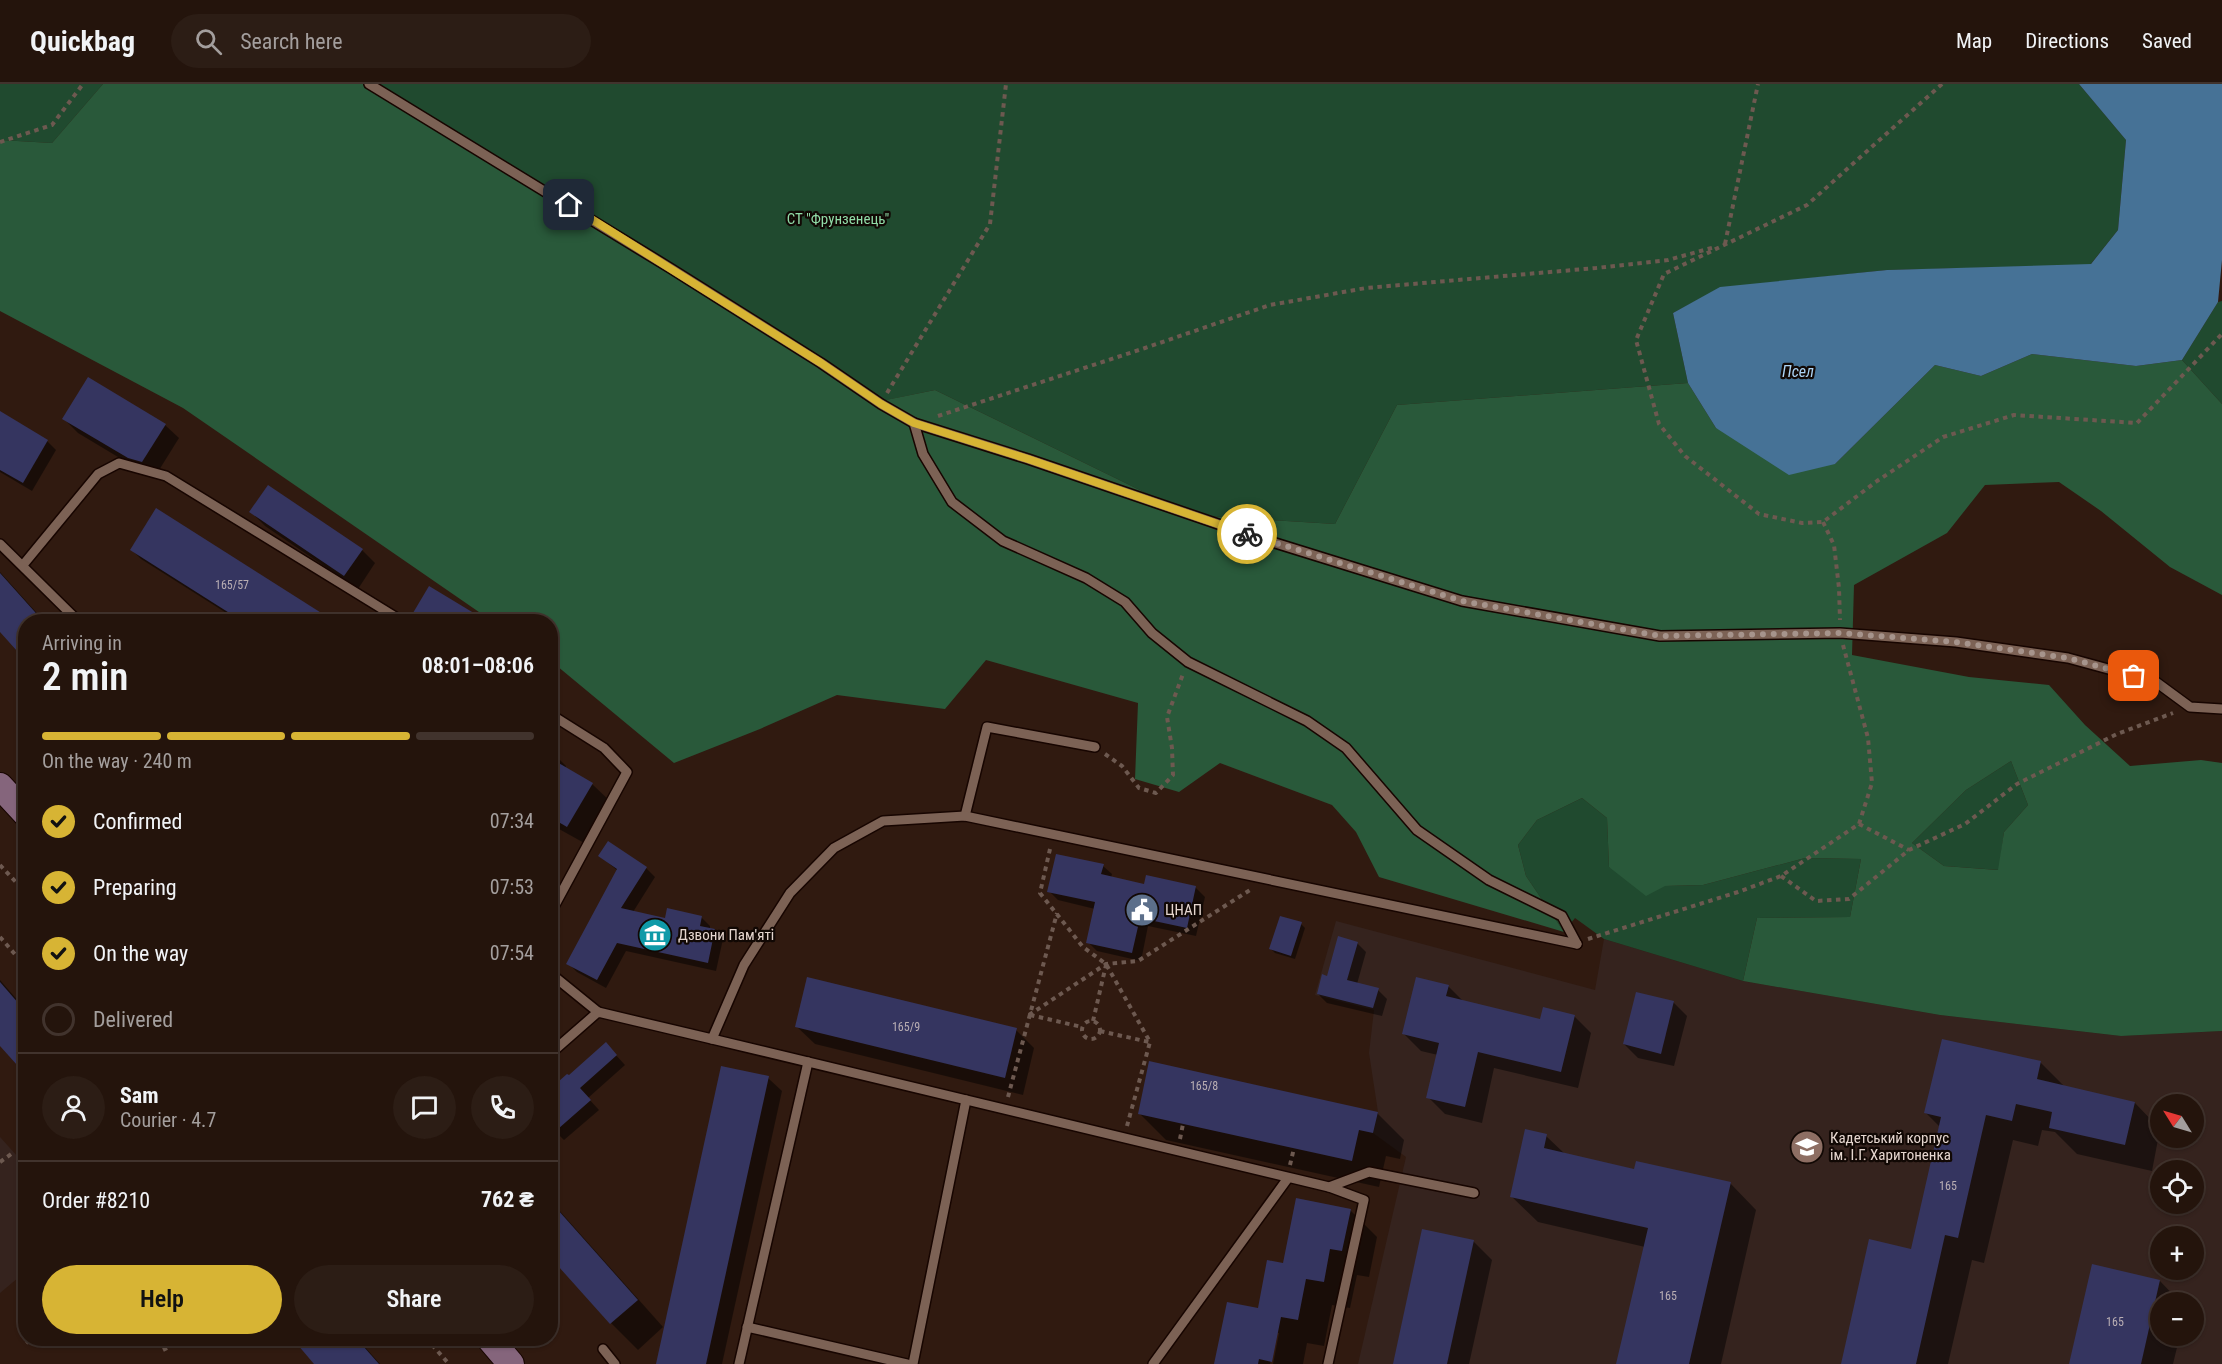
<!DOCTYPE html>
<meta charset="utf-8">
<style>
body{margin:0;font-family:"Roboto Condensed",sans-serif;background:#2c1d15;color:#f1f3f6;height:100vh;display:flex;flex-direction:column;font-size:22px;white-space:nowrap}
*{box-sizing:border-box;margin:0}
p{font-size:20px;color:#a39e9d}
.icon{flex:none;width:33px;height:33px;fill:none;stroke:currentColor;stroke-width:2;stroke-linecap:round;stroke-linejoin:round}
.map{position:relative;flex:1;overflow:hidden}
.drawer{position:absolute;left:18px;top:530px;width:540px;height:732px;display:flex;flex-direction:column;background:#24140c;border-radius:24px;box-shadow:0 2px 4px #0004,0 0 0 2px #41332d}
.drawer>*{flex:none}
.needle{width:39px;rotate:307deg}
.controls{position:absolute;left:2150px;top:1010px;display:grid;gap:12px}
.controls a{display:grid;place-items:center;width:54px;height:54px;border-radius:50%;background:#24140c;box-shadow:0 2px 4px #0004,0 0 0 2px #41332d;font-size:30px}
.pin{position:absolute;display:grid;place-items:center;width:51px;height:51px;color:#fff;margin:-26px;border-radius:12px;box-shadow:0 3px 9px #0006}
.courier{position:absolute;display:grid;place-items:center;width:60px;height:60px;margin:-30px;border:4px solid #d7b434;border-radius:50%;background:#fff;color:#222;box-shadow:0 2px 8px #0007}
.overview em{font-style:normal;font-weight:600}
.overview div{display:flex;flex-direction:column-reverse}
.overview{display:flex;align-items:center;justify-content:space-between;height:102px;padding:0 24px}
h1{font-size:39px;font-weight:600;line-height:45px}
.bar{display:grid;grid-template-columns:repeat(4,1fr);gap:9px 6px;align-content:center;height:72px;padding:0 24px}
.bar i{height:8px;border-radius:4px;background:#41332d}
.bar .selected{background:#d7b434}
.bar p{grid-column:span 4}
.line{display:flex;align-items:center;gap:15px;padding:0 24px;border-top:2px solid #41332d}
.line div{flex:1}
.round{display:grid;place-items:center;flex:none;width:63px;height:63px;border-radius:32px;background:#2c1d15}
ol{padding:0 24px;list-style:none}
li{display:flex;align-items:center;gap:18px;height:66px}
li p{margin-inline-start:auto}
li .icon{padding:6px;border-radius:50%;background:#d7b434;color:#111;stroke-width:4}
li:last-child{color:#a39e9d}
li i{width:33px;height:33px;border:3px solid #41332d;border-radius:50%}
.button{display:flex;gap:12px;margin-top:auto;padding:12px 24px}
.button a{flex:1;height:69px;border-radius:36px;background:#d7b434;color:#111;font-size:24px;font-weight:600;line-height:69px;text-align:center}
.button a+a{background:#2c1d15;color:#f1f3f6}
header{display:flex;align-items:center;gap:36px;box-sizing:border-box;height:84px;padding:0 30px;background:#24140c;border-bottom:2px solid #41332d}
header strong{font-size:28px}
nav{display:flex;gap:33px;margin-inline-start:auto;font-size:21px}
.search{width:420px;height:54px;background:#2c1d15;display:flex;align-items:center;gap:15px;box-sizing:border-box;padding:0 21px;border-radius:33px;color:#a39e9d;font-size:22px}
.map>svg:first-child{display:block}
.education{fill:#35231e;fill-rule:evenodd}
.green{fill:#204a2f}
.forest{fill:#29593a;fill-rule:evenodd}
.water{fill:#467296}
.shadow{fill:#0007}
.building{fill:#353560}
.lines{fill:none;stroke-linecap:round;stroke-linejoin:round}
.service-casing{stroke:#170500;stroke-width:12}
.secondary-casing{stroke:#170500;stroke-width:28}
.path{stroke:#6d5950;stroke-width:4;stroke-dasharray:4.5 4.5;stroke-linecap:butt}
.service{stroke:#7c6255;stroke-width:9}
.secondary{stroke:#85657c;stroke-width:26}
.done{stroke:#a6948c;stroke-width:6;stroke-dasharray:0 10.8}
.route{stroke:#d7b434;stroke-width:8}
.labels{text-anchor:middle;stroke-width:4.5;stroke-linejoin:round;paint-order:stroke}
.number-label{font-size:12px;fill:#b9aeb3}
.park-label{font-size:15px;fill:#91dca8;stroke:#110804}
.poi-label{font-size:15px;fill:#e5d6cf;stroke:#110804;text-anchor:start}
.water-label{font-size:16px;font-style:italic;fill:#add5f6;stroke:#110804}
</style>
<header>
<strong>Quickbag</strong>
<div class="search"><svg class="icon" aria-label="search" viewBox="0 0 24 24"><circle cx="10" cy="10" r="6"/><path d="M15 15l6 6"/></svg>Search here</div>
<nav><a>Map</a><a>Directions</a><a>Saved</a></nav>
</header>
<div class="map">
<svg width="2222" height="1280" viewBox="0 0 2222 1280">
<rect width="100%" height="100%" fill="#301a10"/>
<g class="education">
<path d="M1336 837 1595 906 1604 855 1743 897 1940 931 2121 952 2222 947V1280H1358L1406 1073 1373 1049 1378 1028 1369 969 1374 926 1315 911ZM2160 1020H2193V1053H2160ZM2160 1086H2193V1119H2160ZM2160 1152H2193V1185H2160ZM2160 1218H2193V1251H2160Z"/>
<polygon points="0,1053 26,1082 25,1188 0,1209"/>
</g>
<g class="green">
<polygon points="0,0 103,0 52,59 0,56"/>
<polygon points="370,0 2079,0 2126,56 2118,146 2090,181 1887,186 1720,204 1673,229 1688,299 1397,321 1335,440 1191,431 935,306 877,318"/>
<polygon points="2222,217 2222,320 2182,276 2218,218"/>
<polygon points="2011,677 2028,721 2004,748 1999,786 1944,782 1912,759 1966,706"/>
<polygon points="1582,714 1607,734 1609,783 1665,802 1703,801 1805,774 1861,775 1850,833 1757,834 1743,897 1604,855 1575,834 1564,848 1526,792 1518,761 1537,736"/>
</g>
<path class="forest" d="M103 0H370L876 318 935 306 1191 431 1335 440 1397 321 1688 299 1716 344 1835 380 1935 281 1981 292 2032 270 2136 282 2182 276 2222 320V511L2170 483 2101 427 2059 398 1985 401 1947 449 1854 501 1852 571 1969 593 2049 601 2085 641 2130 682 2201 676 2222 679V947L2121 952 1940 931 1743 897 1757 834 1850 833 1861 775 1805 774 1703 801 1665 802 1646 812 1609 783 1607 734 1582 714 1537 736 1518 761 1526 792 1564 848 1379 793 1356 748 1332 721 1220 679 1179 708 1135 695 1138 619 986 576 945 625 837 611 760 645 674 679 551 577 550 537H492L183 324 0 227V56L52 59ZM2011 677 2028 721 2004 748 1998 786 1944 782 1912 759 1966 706Z"/>
<polygon class="water" points="2079,0 2222,0 2222,176 2218,218 2182,276 2136,282 2032,270 1981,292 1935,281 1835,380 1789,391 1716,344 1688,299 1673,229 1720,203 1887,186 2091,180 2118,146 2126,56"/>
<g class="shadow">
<polygon points="0,329 47,357 56,366 32,407 0,388"/>
<polygon points="64,335 165,341 179,354 156,391 143,388 78,349"/>
<polygon points="251,428 362,466 375,479 358,505 265,442"/>
<polygon points="132,466 332,537 239,537 141,475"/>
<polygon points="0,488 44,537 26,537 0,546"/>
<polygon points="550,666 566,682 565,684 592,700 611,718 586,760 550,740"/>
<polygon points="608,759 646,784 655,793 633,828 666,835 701,833 710,842 710,846 714,847 723,855 716,887 626,867 606,904 577,888 568,879 618,787 600,772"/>
<polygon points="1103,782 1112,790 1111,794 1145,802 1147,793 1196,804 1205,813 1196,852 1148,842 1141,877 1097,867 1088,858 1095,825 1058,816 1049,807"/>
<polygon points="1301,840 1305,844 1295,875 1275,869 1271,865"/>
<polygon points="1357,859 1366,868 1357,900 1378,906 1387,915 1382,932 1327,919 1318,910 1328,893"/>
<polygon points="0,896 26,926 26,989 0,960"/>
<polygon points="1448,902 1464,918 1541,937 1574,932 1591,949 1578,1004 1494,984 1482,1039 1445,1030 1428,1013 1438,971 1421,967 1404,950"/>
<polygon points="1673,918 1687,932 1674,982 1638,974 1624,960"/>
<polygon points="796,942 1016,946 1034,964 1023,1011 815,960"/>
<polygon points="614,969 625,981 588,1014 599,1026 564,1056 550,1042 569,993"/>
<polygon points="2040,978 2065,1003 2135,1019 2160,1045 2152,1087 2077,1070 2055,1048 2042,1046 2038,1062 2013,1056 1984,1179 1972,1176 1948,1280 1842,1280 1912,1167 1940,1043 1926,1029"/>
<polygon points="768,994 782,1007 722,1280 657,1280"/>
<polygon points="1139,1029 1377,1029 1404,1056 1400,1075 1386,1072 1379,1103 1166,1056"/>
<polygon points="1546,1052 1565,1070 1636,1086 1730,1099 1756,1126 1721,1280 1618,1280 1645,1163 1538,1138 1511,1112"/>
<polygon points="550,1116 663,1243 638,1266 611,1239 550,1170"/>
<polygon points="1350,1126 1377,1153 1369,1193 1357,1191 1350,1224 1332,1221 1324,1262 1307,1259 1303,1280 1273,1280 1279,1249 1276,1249 1270,1280 1216,1280 1259,1226 1285,1181"/>
<polygon points="1473,1157 1492,1176 1469,1280 1394,1280"/>
<polygon points="2160,1197 2180,1218 2160,1218 2160,1251 2180,1251 2173,1280 2071,1280"/>
<polygon points="294,1254 357,1254 380,1280 316,1280"/>
</g>
<g class="building">
<polygon points="88,293 166,340 142,378 128,374 62,335"/>
<polygon points="0,327 48,356 23,399 0,386"/>
<polygon points="268,401 363,465 344,492 249,428"/>
<polygon points="156,424 334,537 242,537 130,466"/>
<polygon points="0,489 43,537 26,537 26,577 0,548"/>
<polygon points="429,502 487,537 427,537 413,529"/>
<polygon points="550,674 593,699 567,743 550,733"/>
<polygon points="608,757 647,783 621,824 665,834 667,824 702,832 700,842 715,845 708,879 617,859 597,896 566,880 617,785 598,772"/>
<polygon points="1056,770 1104,780 1101,790 1144,800 1146,791 1196,802 1187,844 1140,834 1132,869 1086,859 1095,818 1047,808"/>
<polygon points="1280,832 1302,838 1291,872 1269,865"/>
<polygon points="1338,852 1358,858 1347,896 1379,904 1373,924 1317,910 1322,890 1327,892"/>
<polygon points="807,893 1017,944 1005,994 795,943"/>
<polygon points="1416,893 1449,901 1446,912 1540,935 1543,923 1575,931 1561,988 1478,968 1465,1023 1426,1014 1439,959 1402,950"/>
<polygon points="0,898 26,928 26,991 0,962"/>
<polygon points="1636,908 1674,917 1661,970 1623,960"/>
<polygon points="1942,955 2041,977 2037,995 2135,1018 2125,1061 2049,1044 2052,1028 2016,1020 2012,1037 1986,1031 1958,1154 1945,1151 1916,1280 1841,1280 1869,1155 1911,1165 1941,1033 1924,1029"/>
<polygon points="606,958 617,971 580,1004 591,1016 550,1052 550,1005 567,990 569,991"/>
<polygon points="1149,977 1378,1028 1373,1049 1359,1046 1352,1077 1138,1030"/>
<polygon points="721,982 769,992 706,1280 656,1280"/>
<polygon points="1525,1045 1547,1050 1544,1064 1634,1085 1636,1077 1731,1098 1689,1280 1616,1280 1648,1144 1510,1113"/>
<polygon points="1296,1114 1351,1125 1342,1167 1330,1165 1324,1198 1306,1195 1298,1236 1281,1233 1272,1278 1259,1275 1258,1280 1214,1280 1227,1218 1258,1224 1267,1176 1283,1179"/>
<polygon points="550,1117 638,1216 610,1240 550,1173"/>
<polygon points="1422,1145 1474,1156 1447,1280 1393,1280"/>
<polygon points="2092,1180 2160,1196 2141,1280 2069,1280"/>
<polygon points="292,1254 356,1254 379,1280 314,1280"/>
</g>
<g class="lines">
<defs>
<g id="service">
<polyline points="369,0 670,184 821,279 881,320 914,339 1028,375 1256,453 1462,517 1660,552 1840,549 1956,558 2068,574 2156,598 2190,623 2222,625"/>
<polyline points="914,339 923,370 952,418 1003,457 1086,494 1125,518 1152,549 1188,578 1307,637 1346,664 1417,746 1489,796 1562,832 1577,860"/>
<polyline points="0,460 78,537"/>
<polyline points="23,481 98,390 119,379 166,392 402,537"/>
<polyline points="550,630 604,664 627,688 550,830"/>
<polyline points="965,732 987,643 1095,663"/>
<polyline points="550,889 598,928"/>
<polyline points="712,955 1329,1103 1369,1088 1474,1109"/>
<polyline points="550,970 598,928 712,955 744,881 790,809 834,764 883,737 965,732 1577,860"/>
<polyline points="747,1243 907,1280"/>
<polyline points="603,1265 615,1280"/>
<polyline points="739,1280 808,978"/>
<polyline points="913,1280 966,1016"/>
<polyline points="1153,1280 1288,1094"/>
<polyline points="1328,1280 1364,1116 1329,1103"/>
</g>
<g id="secondary">
<polyline points="0,702 26,730"/>
<polyline points="489,1254 511,1280"/>
</g>
</defs>
<use href="#service" class="service-casing"/>
<use href="#secondary" class="secondary-casing"/>
<g class="path">
<polyline points="1942,0 1807,121 1664,190 1636,256 1659,340 1685,372 1759,430 1802,439 1823,438 1877,397 1943,353 2014,331 2137,339 2222,250"/>
<polyline points="0,58 52,41 83,0"/>
<polyline points="1725,160 1758,0"/>
<polyline points="887,309 990,140 1006,0"/>
<polyline points="938,332 1145,264 1270,221 1366,204 1596,184 1668,176 1715,163"/>
<polyline points="1823,438 1834,461 1839,504 1840,536"/>
<polyline points="1105,670 1122,682 1139,704 1156,709 1173,691 1172,664 1167,633 1183,590"/>
<polyline points="1859,740 1909,766"/>
<polyline points="1050,765 1040,809 1083,863 1106,880 1150,958 1127,1042"/>
<polyline points="0,781 26,809"/>
<polyline points="1781,792 1816,817 1849,815 1909,766 1965,740 2017,700 2117,650 2173,629"/>
<polyline points="0,853 26,883"/>
<polyline points="1588,855 1738,808 1781,792 1859,740 1872,699 1868,654 1843,561"/>
<polyline points="1029,931 1106,880 1138,877 1250,806"/>
<polyline points="1030,931 1082,943"/>
<polyline points="1093,937 1106,881"/>
<circle cx="1091" cy="946" r="9"/>
<polyline points="1100,947 1149,958"/>
<polyline points="1008,1013 1057,829"/>
<polyline points="1180,1055 1183,1040"/>
<polyline points="0,1078 14,1068"/>
<polyline points="1290,1081 1294,1064"/>
<polyline points="426,1254 449,1280"/>
<polyline points="26,1259 32,1254"/>
<polyline points="163,1266 188,1254"/>
</g>
<use href="#service" class="service"/>
<use href="#secondary" class="secondary"/>
</g>
<g class="lines">
<polyline class="done" points="1247,450 1462,517 1660,552 1840,549 1956,558 2068,574 2134,592"/>
<polyline class="route" points="569,121 821,279 881,320 914,339 1028,375 1247,450"/>
</g>
<defs>
<symbol id="civic-disc" viewBox="-11 -11 22 22"><circle r="9.5" fill="#5c6f8a" stroke="#110804"/><path d="M-.6-6.5H3V-4.5H.6V-3L4-1V1h2V6H-6V1h2V-1L-.6-3ZM-1.2 2.5V6h2.4V2.5Z" fill="#fff"/></symbol>
<symbol id="museum-disc" viewBox="-11 -11 22 22"><circle r="9.5" fill="#0f9aa8" stroke="#110804"/><path d="M0-6L6-3V-2H-6V-3ZM-5-1h2V3h-2ZM-1-1h2V3h-2ZM3-1h2V3H3ZM-6 4H6V6H-6Z" fill="#fff"/></symbol>
<symbol id="school-disc" viewBox="-11 -11 22 22"><circle r="9.5" fill="#8d6e63" stroke="#110804"/><path d="M0-5L7-2L0 1L-7-2ZM-4 1L0 2.5L4 1V4Q0 6-4 4Z" fill="#fff"/></symbol>
</defs>
<g fill-rule="evenodd">
<use href="#civic-disc" x="1123" y="807" width="38" height="38"/>
<use href="#museum-disc" x="636" y="832" width="38" height="38"/>
<use href="#school-disc" x="1788" y="1044" width="38" height="38"/>
</g>
<g class="labels">
<g class="number-label">
<text x="232" y="505">165/57</text>
<text x="906" y="947">165/9</text>
<text x="1204" y="1006">165/8</text>
<text x="1948" y="1106">165</text>
<text x="1668" y="1216">165</text>
<text x="2115" y="1242">165</text>
</g>
<g class="park-label">
<text x="838" y="140">СТ "Фрунзенець"</text>
</g>
<g class="poi-label">
<text x="1165" y="831">ЦНАП</text>
<text x="678" y="856">Дзвони Пам'яті</text>
<text x="1830" y="1059">Кадетський корпус<tspan x="1830" dy="17">ім. І.Г. Харитоненка</tspan></text>
</g>
<g class="water-label">
<text x="1798" y="293">Псел</text>
</g>
</g>
</svg>
<div class="controls">
<a><svg class="needle" viewBox="-14 -14 28 28"><path d="M0-13l5 13h-10z" fill="#e53935"/><path d="M0 13l5-13h-10z" fill="#a39e9d"/></svg></a>
<a><svg class="icon" aria-label="locate" viewBox="0 0 24 24"><circle cx="12" cy="12" r="6"/><path d="M12 2v4M12 18v4M2 12h4M18 12h4"/></svg></a>
<a>+</a>
<a>−</a>
</div>
<div class="pin" style="left:2134px;top:592px;background:#ea580c"><svg class="icon" aria-label="bag" viewBox="0 0 24 24"><path d="M5 8h14l-1 12H6zM9 8a3 3 0 0 1 6 0"/></svg></div>
<div class="pin" style="left:569px;top:121px;background:#1f2937"><svg class="icon" aria-label="home" viewBox="0 0 24 24"><path d="M3 11l9-7 9 7M6 9v11h12V9"/></svg></div>
<div class="courier" style="left:1247px;top:450px"><svg class="icon" aria-label="bike" viewBox="0 0 24 24"><circle cx="6" cy="16" r="4"/><circle cx="18" cy="16" r="4"/><path d="M6 16l4-8h5l3 8M10 8l3 8H6M13 5h3"/></svg></div>
<section class="drawer">
<div class="overview"><div><h1>2 min</h1><p>Arriving in</p></div><em>08:01–08:06</em></div>
<div class="bar"><i class="selected"></i><i class="selected"></i><i class="selected"></i><i></i><p>On the way · 240 m</p></div>
<ol>
<li><svg class="icon" aria-label="check" viewBox="0 0 24 24"><path d="M5 12l5 5 9-10"/></svg>Confirmed<p>07:34</p></li>
<li><svg class="icon" aria-label="check" viewBox="0 0 24 24"><path d="M5 12l5 5 9-10"/></svg>Preparing<p>07:53</p></li>
<li><svg class="icon" aria-label="check" viewBox="0 0 24 24"><path d="M5 12l5 5 9-10"/></svg>On the way<p>07:54</p></li>
<li><i></i>Delivered</li>
</ol>
<div class="line" style="height:108px"><a class="round"><svg class="icon" aria-label="person" viewBox="0 0 24 24"><circle cx="12" cy="8" r="4"/><path d="M4 21q1-7 8-7t8 7"/></svg></a><div><b>Sam</b><p>Courier · 4.7</p></div><a class="round"><svg class="icon" aria-label="chat" viewBox="0 0 24 24"><path d="M4 5h16v11H9l-5 4z"/></svg></a><a class="round"><svg class="icon" aria-label="phone" viewBox="0 0 24 24"><path d="M5 4h4l2 5-3 2q2 4 5 5l2-3 5 2v4C11 20 4 13 5 4z"/></svg></a></div>
<div class="line" style="height:78px"><div>Order #8210</div><b>762 ₴</b></div>
<div class="button"><a>Help</a><a>Share</a></div>
</section>
</div>
